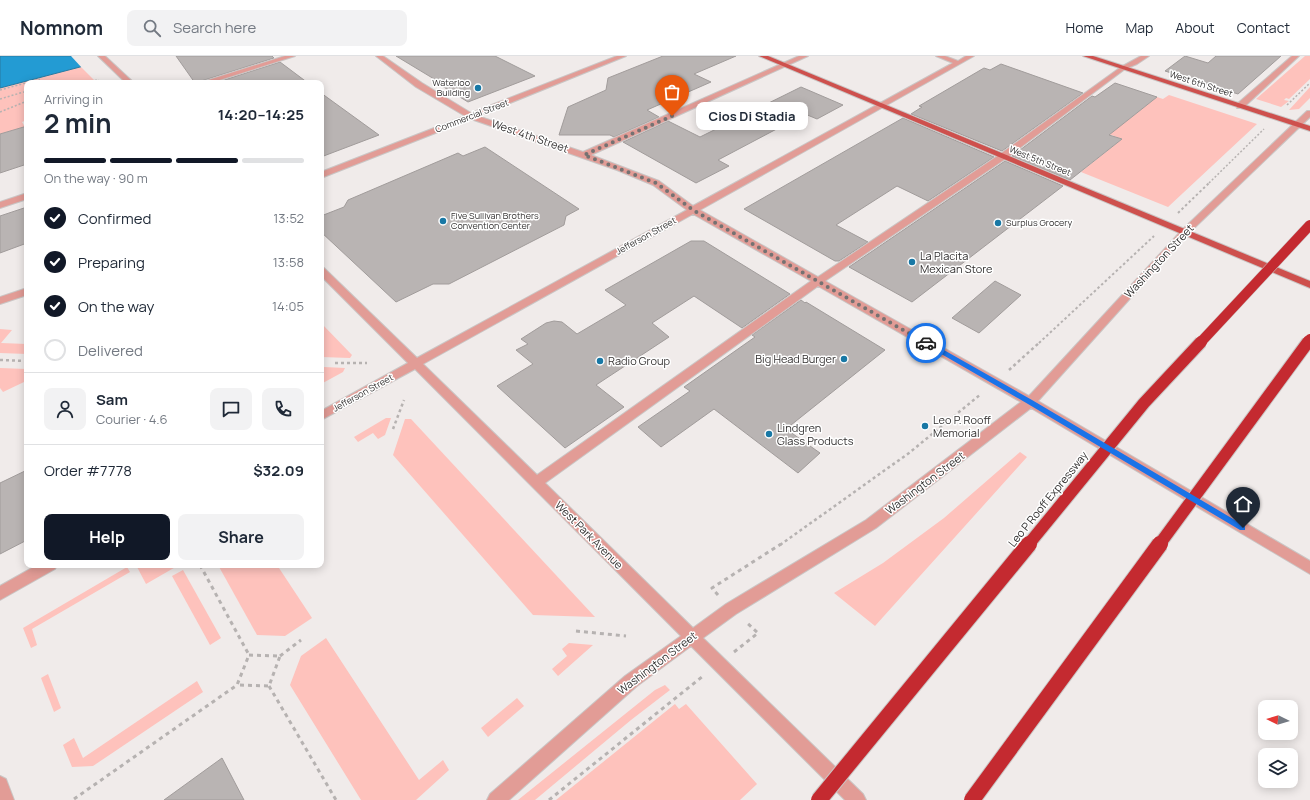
<!DOCTYPE html>
<meta charset="utf-8">
<style>
body{margin:0;font-family:Manrope,sans-serif;background:#f2f2f3;color:#1f2937;height:100vh;display:flex;flex-direction:column;font-size:15px;white-space:nowrap}
*{box-sizing:border-box;margin:0}
p{font-size:13px;color:#747a83}
.icon{flex:none;width:22px;height:22px;fill:none;stroke:currentColor;stroke-width:2;stroke-linecap:round;stroke-linejoin:round}
.map{position:relative;flex:1;overflow:hidden}
.panel{position:absolute;left:24px;top:24px;width:300px;height:488px;display:flex;flex-direction:column;background:#fff;border-radius:8px;box-shadow:0 2px 10px #0003}
.panel>*{flex:none}
.needle{width:26px;rotate:275deg}
.fabs{position:absolute;left:1258px;top:644px;display:grid;gap:8px}
.fabs a{display:grid;place-items:center;width:40px;height:40px;border-radius:8px;background:#fff;box-shadow:0 2px 10px #0003;font-size:20px}
.pin{position:absolute;display:grid;place-items:center;width:34px;height:34px;color:#fff;margin:-41px -17px;border-radius:50% 50% 50% 0;rotate:-45deg;box-shadow:0 0 4px #0007}
.pin .icon{rotate:45deg}
.courier{position:absolute;display:grid;place-items:center;width:40px;height:40px;margin:-20px;border:3px solid #1a73e8;border-radius:50%;background:#fff;color:#222;box-shadow:0 1px 5px #0007}
.bubble{position:absolute;height:28px;border-radius:8px;background:#fff;box-shadow:0 2px 10px #0003;font-size:13px;font-weight:700;line-height:28px;text-align:center}
.overview em{font-style:normal;font-weight:700}
.overview div{display:flex;flex-direction:column-reverse}
.overview{display:flex;align-items:center;justify-content:space-between;height:68px;padding:0 20px}
h1{font-size:26px;font-weight:700;line-height:30px}
.bar{display:grid;grid-template-columns:repeat(4,1fr);gap:6px 4px;align-content:center;height:48px;padding:0 20px}
.bar i{height:5px;border-radius:3px;background:#e0e1e3}
.bar .active{background:#111827}
.bar p{grid-column:span 4}
.line{display:flex;align-items:center;gap:10px;padding:0 20px;border-top:1px solid #e0e1e3}
.line div{flex:1}
.round{display:grid;place-items:center;flex:none;width:42px;height:42px;border-radius:8px;background:#f2f2f3}
ol{padding:0 20px;list-style:none}
li{display:flex;align-items:center;gap:12px;height:44px}
li p{margin-inline-start:auto}
li .icon{padding:4px;border-radius:50%;background:#111827;color:#fff;stroke-width:4}
li:last-child{color:#747a83}
li i{width:22px;height:22px;border:2px solid #e0e1e3;border-radius:50%}
.cta{display:flex;gap:8px;margin-top:auto;padding:8px 20px}
.cta a{flex:1;height:46px;border-radius:8px;background:#111827;color:#fff;font-size:16px;font-weight:700;line-height:46px;text-align:center}
.cta a+a{background:#f2f2f3;color:#1f2937}
header{display:flex;align-items:center;gap:24px;box-sizing:border-box;height:56px;padding:0 20px;background:#fff;border-bottom:1px solid #e0e1e3}
header strong{font-size:19px}
nav{display:flex;gap:22px;margin-inline-start:auto;font-size:14px}
.search{width:280px;height:36px;background:#f2f2f3;display:flex;align-items:center;gap:10px;box-sizing:border-box;padding:0 14px;border-radius:8px;color:#747a83;font-size:15px}
.map>svg:first-child{display:block}
.green{fill:#fec2bc}
.water{fill:#239bd3;stroke:#287ba2}
.pier{fill:#f0ebea}
.building{fill:#b9b4b3;stroke:#a19c9b}
.lines{fill:none;stroke-linecap:round;stroke-linejoin:round}
.minor-casing{stroke:#cac6c5;stroke-width:2}
.major-casing{stroke:#cac6c5;stroke-width:2}
.path-far3{stroke:#b6b2b1;stroke-width:1.5;stroke-dasharray:2 2;stroke-linecap:butt}
.path-far2{stroke:#b6b2b1;stroke-width:2;stroke-dasharray:2.5 2.5;stroke-linecap:butt}
.path-far1{stroke:#b6b2b1;stroke-width:2.5;stroke-dasharray:3 3;stroke-linecap:butt}
.path{stroke:#b6b2b1;stroke-width:3;stroke-dasharray:4 4;stroke-linecap:butt}
.minor{fill:#e29c96;fill-rule:evenodd}
.major{fill:#ce504d;fill-rule:evenodd}
.highway-bridge-far2-casing{stroke:#cac6c5;stroke-width:11;stroke-linecap:butt}
.highway-bridge-far1-casing{stroke:#cac6c5;stroke-width:14;stroke-linecap:butt}
.highway-bridge-casing{stroke:#cac6c5;stroke-width:18;stroke-linecap:butt}
.highway-bridge-far2{stroke:#c42a30;stroke-width:10}
.highway-bridge-far1{stroke:#c42a30;stroke-width:12}
.highway-bridge{stroke:#c42a30;stroke-width:16}
.route{fill:#1a73e8}
.done{stroke:#757272;stroke-width:4;stroke-dasharray:0 7.2}
.poi-dot{fill:#1878a5;stroke:#fff;stroke-width:1.5}
.labels{text-anchor:middle;stroke-width:3;stroke-linejoin:round;paint-order:stroke}
.far-poi-label{font-size:9px;fill:#333131;stroke:#fff;text-anchor:start}
.far-street-label{font-size:9px;fill:#333131;stroke:#fff}
.street-label{font-size:11px;fill:#333131;stroke:#fff}
.poi-label{font-size:11px;fill:#333131;stroke:#fff;text-anchor:start}
</style>
<header>
<strong>Nomnom</strong>
<div class="search"><svg class="icon" aria-label="search" viewBox="0 0 24 24"><circle cx="10" cy="10" r="6"/><path d="M15 15l6 6"/></svg>Search here</div>
<nav><a>Home</a><a>Map</a><a>About</a><a>Contact</a></nav>
</header>
<div class="map">
<svg width="1310" height="744" viewBox="0 0 1310 744">
<rect width="100%" height="100%" fill="#f0ebea"/>
<g class="green">
<polygon points="1305,0 1310,0 1310,23 1289,43 1286,42 1284,44 1289,45 1281,51 1256,43"/>
<polygon points="80,10 97,27 27,27 27,64 22,66 25,71 0,78 0,32"/>
<polygon points="1310,31 1310,42 1299,53 1289,54"/>
<polygon points="1169,39 1257,68 1168,151 1081,116 1122,83 1093,72 1111,58 1128,64 1157,41 1163,43"/>
<polygon points="321,267 352,299 350,302 321,301"/>
<polygon points="0,273 12,274 1,287 27,288 27,298 0,297"/>
<polygon points="324,311 345,312 343,316 321,328 321,320 323,319 321,313"/>
<polygon points="0,312 27,313 27,330 24,326 3,336 0,332"/>
<polygon points="386,362 391,362 385,379 378,383 373,377 358,386 354,381"/>
<polygon points="405,363 411,363 595,561 533,559 393,399"/>
<polygon points="1020,396 1027,401 875,570 834,537 883,507 944,462"/>
<polygon points="136,509 179,509 146,528"/>
<polygon points="218,509 277,509 312,562 285,580 257,579"/>
<polygon points="127,511 130,516 32,573 37,589 31,592 23,572"/>
<polygon points="183,514 221,582 210,589 172,520"/>
<polygon points="326,582 419,724 443,704 449,714 416,744 361,744 290,629 301,600"/>
<polygon points="569,587 593,589 558,620 552,613 567,600 562,593"/>
<polygon points="48,618 61,652 54,656 41,622"/>
<polygon points="197,625 203,636 93,710 72,711 63,689 74,682 83,702"/>
<polygon points="665,629 670,634 631,664 535,744 518,744 655,634"/>
<polygon points="517,642 524,650 488,681 481,672"/>
<polygon points="675,648 679,653 686,648 757,728 740,744 556,744"/>
</g>
<polygon class="water" points="0,0 122,0 0,32"/>
<polygon class="pier" points="71,0 124,0 123,2 82,12"/>
<g class="building">
<polygon points="176,0 272,0 274,2 195,27"/>
<polygon points="396,0 495,0 535,20 468,46 442,30 444,29"/>
<polygon points="663,0 736,0 694,18 711,26 647,54 659,61 614,81 610,79 559,79 568,51 606,34 608,22"/>
<polygon points="1185,0 1208,7 1216,0 1281,0 1238,38 1165,15"/>
<polygon points="280,6 308,27 215,27"/>
<polygon points="1001,8 1083,37 1002,95 911,58 922,51 919,50 984,12 990,14"/>
<polygon points="1115,27 1157,41 1109,79 1122,83 1070,124 1012,100 1092,40 1095,41"/>
<polygon points="801,31 843,49 817,63 805,58 718,104 729,110 696,127 623,86 668,65 700,81"/>
<polygon points="321,37 379,79 321,101"/>
<polygon points="903,62 994,101 928,145 897,130 836,169 868,186 839,205 835,205 744,153"/>
<polygon points="27,70 27,108 0,117 0,78"/>
<polygon points="485,91 579,153 566,160 564,169 449,228 433,228 396,246 321,176 321,160 344,151 348,144 458,97 463,100"/>
<polygon points="1005,105 1063,130 912,246 849,211"/>
<polygon points="27,151 27,187 0,197 0,160"/>
<polygon points="691,185 704,185 790,238 742,272 694,240 652,267 669,281 596,329 624,351 565,392 497,330 533,308 516,294 528,288 521,283 546,267 554,265 562,266 577,278 626,249 605,234"/>
<polygon points="995,225 1021,239 979,277 952,262"/>
<polygon points="801,244 805,247 806,246 885,294 786,373 820,397 798,417 714,353 661,391 638,371 690,335 684,331 755,281 752,279"/>
<polygon points="27,414 27,484 0,498 0,427"/>
<polygon points="222,702 244,744 164,744"/>
</g>
<g class="lines">
<defs>
<g id="minor">
<polygon points="98,0 105,0 134,27 126,27"/>
<polygon points="285,0 295,0 210,27 199,27"/>
<path d="M376 0H383L422 27 471 57 617 0H626L478 60 583 96 799 0H808L591 99 659 125 693 150 953 7 936 0H945L958 5 966 0H974L700 154 818 221 999 99 1121 11 1141 0H1149L1137 8 1125 13 1005 103 825 225 1029 340 1182 174 1307 55H1310V61L1188 178 1038 345 1310 505V518L1031 352 876 472 736 558 703 582 863 738 866 744H845L691 590 637 630 509 744H487L490 738 625 620 681 580 415 313 321 364V355L408 307 321 220V211L324 212 417 302 687 154 653 129 617 114 471 63 321 122V116L465 60 416 31ZM693 158 811 225 537 419 423 308ZM818 230 1021 346 866 464 726 548 693 572 545 427Z"/>
<polygon points="1292,0 1299,0 1243,52 1237,52 1237,48"/>
<polygon points="27,137 27,143 0,152 0,146"/>
<polygon points="27,232 27,239 0,248 0,241"/>
<polygon points="37,509 57,509 55,513 0,544 0,530"/>
<polygon points="0,720 6,723 14,744 0,744"/>
</g>
<g id="major">
<polygon points="759,0 768,0 1310,225 1310,232"/>
<polygon points="1083,0 1093,0 1310,70 1310,75"/>
</g>
</defs>
<use href="#minor" class="minor-casing"/>
<use href="#major" class="major-casing"/>
<g class="path-far3">
<polyline points="71,27 99,24"/>
<polyline points="0,34 40,23"/>
<polyline points="0,43 27,35"/>
<polyline points="1287,49 1310,27"/>
<polyline points="0,56 27,45"/>
<polyline points="1209,127 1264,73"/>
</g>
<g class="path-far2">
<polyline points="1178,157 1210,126"/>
<polyline points="1039,287 1154,180"/>
</g>
<g class="path-far1">
<polyline points="0,304 27,305"/>
<polyline points="335,307 367,307"/>
<polyline points="1009,314 1040,286"/>
<polyline points="393,373 404,344"/>
<polyline points="780,489 909,397 981,338"/>
</g>
<g class="path">
<polyline points="200,509 249,599"/>
<polyline points="718,539 712,532 781,488"/>
<polyline points="576,575 626,580"/>
<polyline points="734,596 758,577 746,566"/>
<polygon points="249,599 280,600 269,630 237,629"/>
<polyline points="280,600 301,584"/>
<polyline points="269,630 336,744"/>
<polyline points="74,743 237,629"/>
<polyline points="549,744 703,620"/>
</g>
<use href="#minor" class="minor"/>
<use href="#major" class="major"/>
<defs>
<g id="highway-bridge-far2">
<polyline points="1200,287 1310,169"/>
<polyline points="1307,287 1310,283"/>
</g>
<g id="highway-bridge-far1">
<polyline points="1028,489 1144,347 1201,286"/>
<polyline points="1159,489 1308,286"/>
</g>
<g id="highway-bridge">
<polyline points="819,744 1029,488"/>
<polyline points="972,744 1160,488"/>
</g>
</defs>
<use href="#highway-bridge-far2" class="highway-bridge-far2-casing"/>
<use href="#highway-bridge-far1" class="highway-bridge-far1-casing"/>
<use href="#highway-bridge" class="highway-bridge-casing"/>
<use href="#highway-bridge-far2" class="highway-bridge-far2"/>
<use href="#highway-bridge-far1" class="highway-bridge-far1"/>
<use href="#highway-bridge" class="highway-bridge"/>
</g>
<polygon class="route" points="924,285 928,285 1032,344 1245,470 1245,474 1240,474 1028,348 924,288"/>
<g class="lines">
<polyline class="done" points="672,60 584,99 656,127 693,154 926,287"/>
</g>
<g class="poi-dot">
<circle cx="478" cy="32" r="4"/>
<circle cx="443" cy="165" r="4"/>
<circle cx="998" cy="167" r="4"/>
<circle cx="912" cy="206" r="4"/>
<circle cx="844" cy="303" r="4"/>
<circle cx="600" cy="305" r="4"/>
<circle cx="925" cy="370" r="4"/>
<circle cx="769" cy="378" r="4"/>
</g>
<g class="labels">
<g class="far-poi-label">
<text x="470" y="30" text-anchor="end">Waterloo<tspan x="470" dy="10">Building</tspan></text>
<text x="451" y="163">Five Sullivan Brothers<tspan x="451" dy="10">Convention Center</tspan></text>
<text x="1006" y="170">Surplus Grocery</text>
</g>
<g class="far-street-label">
<text transform="translate(1201 28) rotate(18)" y="3">West 6th Street</text>
<text transform="translate(472 60) rotate(-21)" y="3">Commercial Street</text>
<text transform="translate(1040 105) rotate(22)" y="3">West 5th Street</text>
<text transform="translate(646 180) rotate(-29)" y="3">Jefferson Street</text>
<text transform="translate(363 337) rotate(-29)" y="3">Jefferson Street</text>
</g>
<g class="street-label">
<text transform="translate(530 80) rotate(19)" y="4">West 4th Street</text>
<text transform="translate(1159 205) rotate(-47)" y="4">Washington Street</text>
<text transform="translate(925 427) rotate(-37)" y="4">Washington Street</text>
<text transform="translate(1048 443) rotate(-51)" y="4">Leo P Rooff Expressway</text>
<text transform="translate(589 479) rotate(45)" y="4">West Park Avenue</text>
<text transform="translate(657 607) rotate(-37)" y="4">Washington Street</text>
</g>
<g class="poi-label">
<text x="920" y="204">La Placita<tspan x="920" dy="13">Mexican Store</tspan></text>
<text x="836" y="307" text-anchor="end">Big Head Burger</text>
<text x="608" y="309">Radio Group</text>
<text x="933" y="368">Leo P. Rooff<tspan x="933" dy="13">Memorial</tspan></text>
<text x="777" y="376">Lindgren<tspan x="777" dy="13">Glass Products</tspan></text>
</g>
</g>
</svg>
<div class="fabs">
<a><svg class="needle" viewBox="-14 -14 28 28"><path d="M0-13l5 13h-10z" fill="#e53935"/><path d="M0 13l5-13h-10z" fill="#747a83"/></svg></a>
<a><svg class="icon" aria-label="layers" viewBox="0 0 24 24"><path d="M12 4l9 5-9 5-9-5zM3 14l9 5 9-5"/></svg></a>
</div>
<div class="pin" style="left:672px;top:60px;background:#ea580c"><svg class="icon" aria-label="bag" viewBox="0 0 24 24"><path d="M5 8h14l-1 12H6zM9 8a3 3 0 0 1 6 0"/></svg></div>
<div class="pin" style="left:1243px;top:472px;background:#1f2937"><svg class="icon" aria-label="home" viewBox="0 0 24 24"><path d="M3 11l9-7 9 7M6 9v11h12V9"/></svg></div>
<div class="courier" style="left:926px;top:287px"><svg class="icon" aria-label="car" viewBox="0 0 24 24"><path d="M5 17H2v-5l4-1 3-4h7l3 4 3 1v5h-3M9 17h6M6 11h13"/><circle cx="7" cy="17" r="2"/><circle cx="17" cy="17" r="2"/></svg></div>
<div class="bubble" style="left:696px;top:46px;width:112px">Cios Di Stadia</div>
<section class="panel">
<div class="overview"><div><h1>2 min</h1><p>Arriving in</p></div><em>14:20–14:25</em></div>
<div class="bar"><i class="active"></i><i class="active"></i><i class="active"></i><i></i><p>On the way · 90 m</p></div>
<ol>
<li><svg class="icon" aria-label="check" viewBox="0 0 24 24"><path d="M5 12l5 5 9-10"/></svg>Confirmed<p>13:52</p></li>
<li><svg class="icon" aria-label="check" viewBox="0 0 24 24"><path d="M5 12l5 5 9-10"/></svg>Preparing<p>13:58</p></li>
<li><svg class="icon" aria-label="check" viewBox="0 0 24 24"><path d="M5 12l5 5 9-10"/></svg>On the way<p>14:05</p></li>
<li><i></i>Delivered</li>
</ol>
<div class="line" style="height:72px"><a class="round"><svg class="icon" aria-label="person" viewBox="0 0 24 24"><circle cx="12" cy="8" r="4"/><path d="M4 21q1-7 8-7t8 7"/></svg></a><div><b>Sam</b><p>Courier · 4.6</p></div><a class="round"><svg class="icon" aria-label="chat" viewBox="0 0 24 24"><path d="M4 5h16v11H9l-5 4z"/></svg></a><a class="round"><svg class="icon" aria-label="phone" viewBox="0 0 24 24"><path d="M5 4h4l2 5-3 2q2 4 5 5l2-3 5 2v4C11 20 4 13 5 4z"/></svg></a></div>
<div class="line" style="height:52px"><div>Order #7778</div><b>$32.09</b></div>
<div class="cta"><a>Help</a><a>Share</a></div>
</section>
</div>
